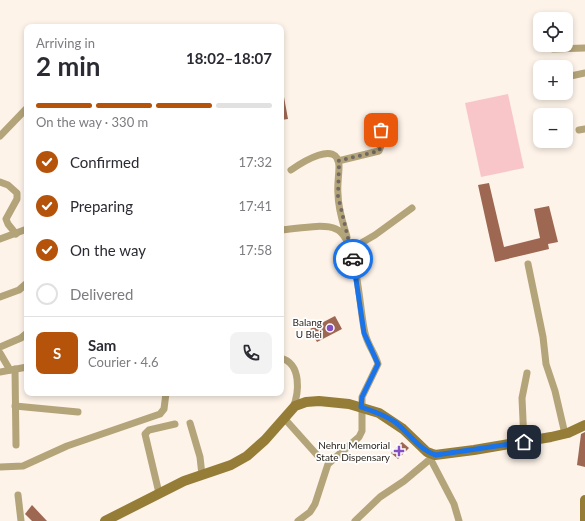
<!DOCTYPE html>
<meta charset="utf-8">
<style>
body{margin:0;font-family:Lato,sans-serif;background:#f2f2f3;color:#2b2b33;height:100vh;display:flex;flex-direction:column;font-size:15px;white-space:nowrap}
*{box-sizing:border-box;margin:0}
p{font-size:13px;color:#7c7c81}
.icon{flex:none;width:22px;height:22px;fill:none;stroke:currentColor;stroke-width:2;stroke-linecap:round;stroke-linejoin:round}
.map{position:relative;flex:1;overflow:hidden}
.drawer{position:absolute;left:24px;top:24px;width:260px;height:372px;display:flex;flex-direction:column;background:#fff;border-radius:8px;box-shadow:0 2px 6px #0003}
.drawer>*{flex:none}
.tools{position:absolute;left:533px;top:12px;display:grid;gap:8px}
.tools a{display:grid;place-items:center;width:40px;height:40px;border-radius:8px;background:#fff;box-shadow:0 2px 6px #0003;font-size:20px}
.pin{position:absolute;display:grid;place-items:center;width:34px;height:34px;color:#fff;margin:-17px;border-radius:8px;box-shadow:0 2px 6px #0006}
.courier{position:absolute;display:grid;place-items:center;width:40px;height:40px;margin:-20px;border:3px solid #1a73e8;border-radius:50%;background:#fff;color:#222;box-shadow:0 1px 5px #0007}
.headline em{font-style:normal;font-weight:700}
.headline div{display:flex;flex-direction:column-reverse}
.headline{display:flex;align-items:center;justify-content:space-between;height:68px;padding:0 12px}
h1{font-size:26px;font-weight:700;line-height:30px}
.bar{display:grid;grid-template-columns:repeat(4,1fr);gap:6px 4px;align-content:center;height:48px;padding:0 12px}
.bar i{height:5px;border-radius:3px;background:#e1e1e2}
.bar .selected{background:#b45309}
.bar p{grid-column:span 4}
.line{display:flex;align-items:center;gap:10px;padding:0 12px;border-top:1px solid #e1e1e2}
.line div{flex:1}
.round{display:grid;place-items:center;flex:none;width:42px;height:42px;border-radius:8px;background:#f2f2f3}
ol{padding:0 12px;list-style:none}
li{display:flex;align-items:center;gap:12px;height:44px}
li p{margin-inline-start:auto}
li .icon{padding:4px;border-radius:50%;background:#b45309;color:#fff;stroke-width:4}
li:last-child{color:#7c7c81}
li i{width:22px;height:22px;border:2px solid #e1e1e2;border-radius:50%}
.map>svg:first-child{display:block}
.green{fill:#f8c6c8}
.building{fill:#9e6752}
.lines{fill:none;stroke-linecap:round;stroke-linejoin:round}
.street{stroke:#b4a479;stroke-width:7}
.secondary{stroke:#957d37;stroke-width:10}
.done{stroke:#716962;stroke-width:4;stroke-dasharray:0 7.2}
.route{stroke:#1a73e8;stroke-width:5}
.poi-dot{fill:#864ec5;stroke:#fff;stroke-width:1.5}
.labels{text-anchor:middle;stroke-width:3.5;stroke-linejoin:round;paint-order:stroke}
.poi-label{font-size:10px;fill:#251f19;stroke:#fff;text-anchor:end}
</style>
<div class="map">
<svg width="585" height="521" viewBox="0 0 585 521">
<rect width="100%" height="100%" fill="#fdf3e9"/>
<polygon class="green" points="508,94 524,168 481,177 465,103"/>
<g class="building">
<polygon points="281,97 284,97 288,119 281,120"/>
<polygon points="489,183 504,247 540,238 534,209 549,206 558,242 548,244 549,249 495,262 478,185"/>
<polygon points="335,316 342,329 317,342 310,329"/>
<polygon points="585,432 585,467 577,465 581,434"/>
<polygon points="402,442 409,448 398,459 391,453"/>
<polygon points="32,505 47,521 32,521 25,514"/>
</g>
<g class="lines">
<g class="street">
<polyline points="553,49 585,48"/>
<polyline points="566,77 585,73"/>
<polyline points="579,130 585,129"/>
<polyline points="0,136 27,108"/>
<polyline points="338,161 379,151 381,146 381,130"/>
<path d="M291 170C301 163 338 139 339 166 339 176 337 185 338 194 338 209 343 223 347 237"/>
<polyline points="0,182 8,185 17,193 17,199 6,219 8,224 16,234"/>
<path d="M281 230C296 229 323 223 336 229 358 238 359 310 365 333 367 344 375 353 378 364L362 397V431L359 437 328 464 315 504 310 512 298 521"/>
<polyline points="0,239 27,229"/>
<polyline points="351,249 375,235 412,208"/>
<polyline points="528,264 543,337 546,364 555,391 565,434"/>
<polyline points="0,297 19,290 27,283"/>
<polyline points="0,347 21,338 27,333"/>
<polyline points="0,353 10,370"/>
<path d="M281 358C302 364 299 393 293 408"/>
<polyline points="15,369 16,445"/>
<polyline points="0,372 27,367"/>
<polyline points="15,406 78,412"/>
<polyline points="284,418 318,456"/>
<polyline points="190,423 200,457 202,475"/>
<polyline points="524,442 522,398 527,373"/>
<polyline points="431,460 454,504 459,521"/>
<polyline points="0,467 23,466 67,446 160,414 164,409 166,393"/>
<polyline points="159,493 145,434 149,430 175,424"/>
<polyline points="18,495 21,521"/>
<polyline points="355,521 380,497 404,481 435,455"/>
</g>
<g class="secondary">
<polyline points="105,521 184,481 231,465 247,456 265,440 295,406 306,402 319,401 349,404 379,413 403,429 427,452 435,455 474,450 551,437 568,433 585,425"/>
<polyline points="585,521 585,500"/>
</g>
</g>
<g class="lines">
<polyline class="done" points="353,259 338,196 339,165 338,161 379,151 381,146 381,130"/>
<path class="route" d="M353 259 364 333 378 364 362 397 361 407C373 411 385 415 395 422 408 432 419 450 436 455L524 442"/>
</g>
<g class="poi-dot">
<circle cx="330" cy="328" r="4"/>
<path d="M397 445h4v4h4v4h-4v4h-4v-4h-4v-4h4z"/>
</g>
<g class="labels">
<g class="poi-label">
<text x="322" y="326">Balang<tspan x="322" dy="12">U Blei</tspan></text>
<text x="390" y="449">Nehru Memorial<tspan x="390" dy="12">State Dispensary</tspan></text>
</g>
</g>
</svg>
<div class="tools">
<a><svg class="icon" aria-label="locate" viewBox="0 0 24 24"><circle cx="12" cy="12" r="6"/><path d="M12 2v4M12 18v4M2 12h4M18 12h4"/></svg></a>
<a>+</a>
<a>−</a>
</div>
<div class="pin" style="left:381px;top:130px;background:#ea580c"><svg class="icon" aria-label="bag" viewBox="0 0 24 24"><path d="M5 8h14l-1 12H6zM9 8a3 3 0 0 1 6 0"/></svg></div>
<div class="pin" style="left:524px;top:442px;background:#1f2937"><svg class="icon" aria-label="home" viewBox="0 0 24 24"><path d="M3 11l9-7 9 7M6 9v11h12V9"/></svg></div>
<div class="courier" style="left:353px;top:259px"><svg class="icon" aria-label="car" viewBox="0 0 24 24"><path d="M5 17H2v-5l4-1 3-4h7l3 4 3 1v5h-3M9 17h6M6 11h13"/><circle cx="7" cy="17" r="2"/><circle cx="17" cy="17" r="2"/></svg></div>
<section class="drawer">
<div class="headline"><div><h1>2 min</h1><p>Arriving in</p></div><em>18:02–18:07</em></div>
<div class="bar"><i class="selected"></i><i class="selected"></i><i class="selected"></i><i></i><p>On the way · 330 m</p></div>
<ol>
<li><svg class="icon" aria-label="check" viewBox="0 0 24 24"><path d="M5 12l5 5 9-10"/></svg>Confirmed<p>17:32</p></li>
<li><svg class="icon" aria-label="check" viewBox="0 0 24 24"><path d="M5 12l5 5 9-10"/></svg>Preparing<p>17:41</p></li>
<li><svg class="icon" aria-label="check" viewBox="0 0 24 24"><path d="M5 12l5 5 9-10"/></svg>On the way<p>17:58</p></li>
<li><i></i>Delivered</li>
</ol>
<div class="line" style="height:72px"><b class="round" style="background:#b45309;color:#fff">S</b><div><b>Sam</b><p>Courier · 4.6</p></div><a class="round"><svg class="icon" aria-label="phone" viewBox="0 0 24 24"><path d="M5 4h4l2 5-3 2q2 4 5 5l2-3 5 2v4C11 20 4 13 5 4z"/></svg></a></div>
</section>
</div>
